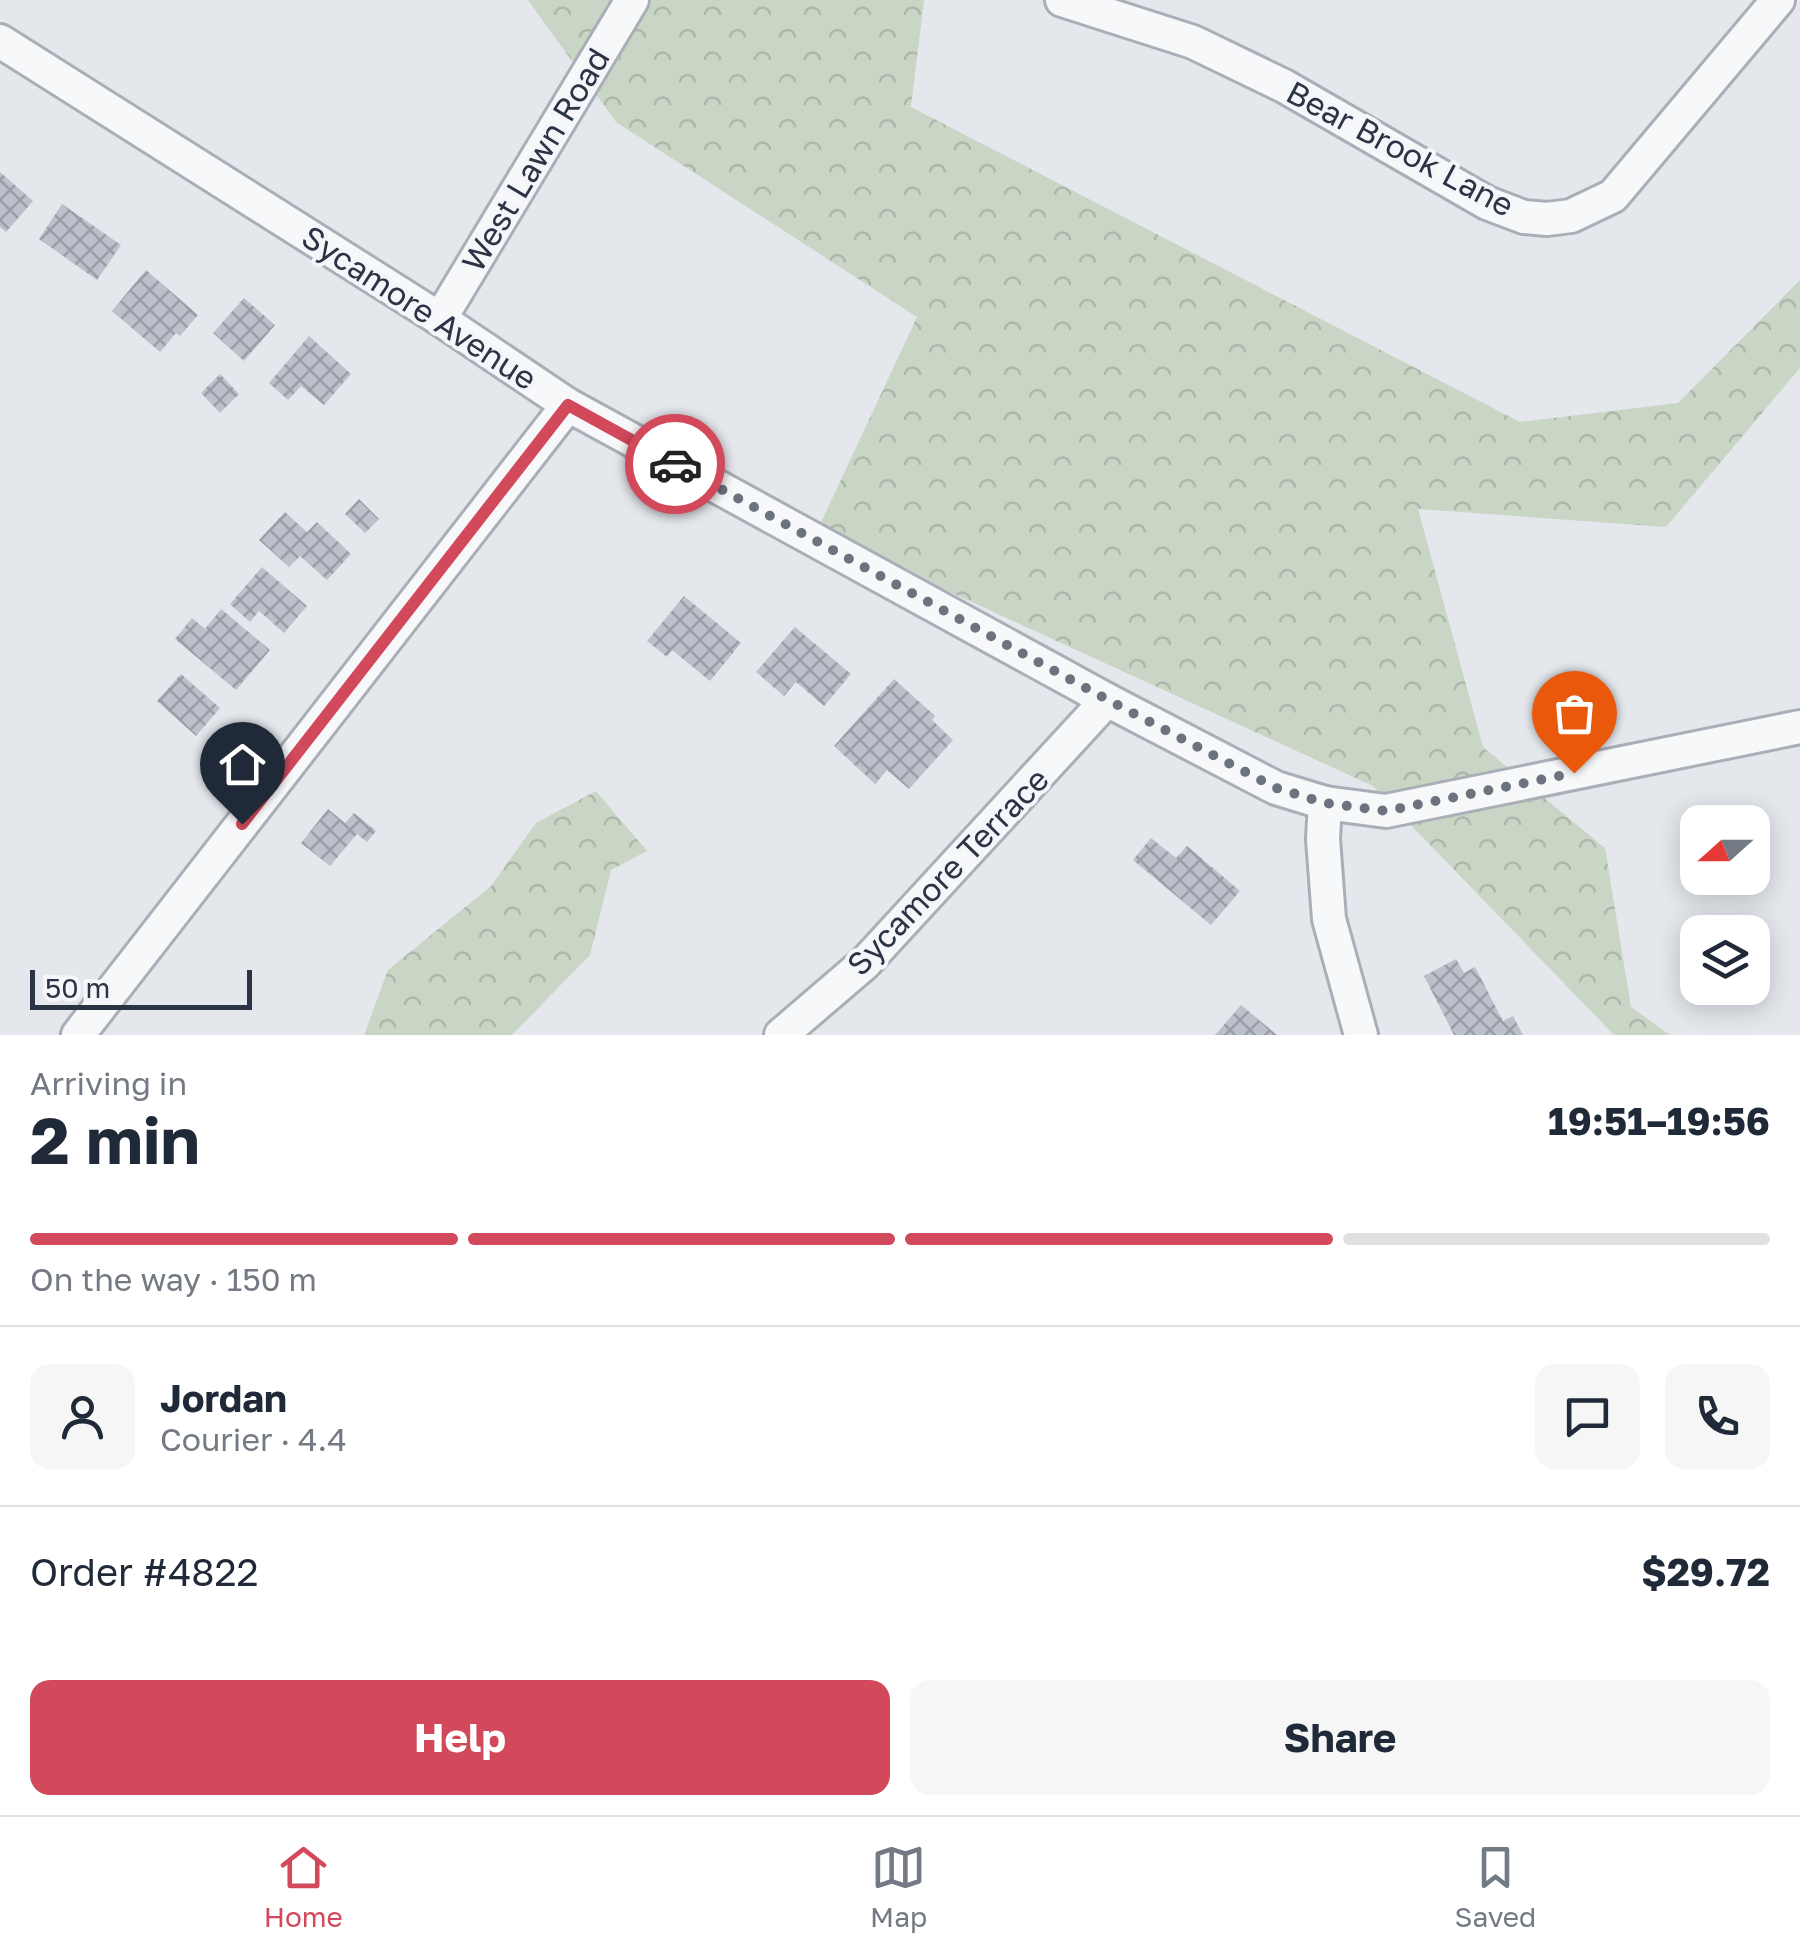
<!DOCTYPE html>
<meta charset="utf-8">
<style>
body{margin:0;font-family:"Golos Text",sans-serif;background:#f6f6f7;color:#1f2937;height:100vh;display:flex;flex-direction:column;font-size:38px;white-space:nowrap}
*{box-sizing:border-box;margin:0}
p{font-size:32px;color:#747a83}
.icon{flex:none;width:55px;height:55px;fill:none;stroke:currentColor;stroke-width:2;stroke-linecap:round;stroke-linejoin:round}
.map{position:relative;height:1035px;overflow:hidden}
.sheet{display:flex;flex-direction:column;background:#fff;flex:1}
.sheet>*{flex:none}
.needle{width:65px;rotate:249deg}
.fabs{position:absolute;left:1680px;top:805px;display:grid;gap:20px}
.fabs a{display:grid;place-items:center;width:90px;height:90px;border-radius:20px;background:#fff;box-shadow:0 5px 25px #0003;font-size:50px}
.scale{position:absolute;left:30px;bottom:25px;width:222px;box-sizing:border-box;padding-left:10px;border:5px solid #2b3445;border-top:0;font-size:28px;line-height:35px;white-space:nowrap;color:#2b3445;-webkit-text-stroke:8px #f4f6f9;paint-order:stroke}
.pin{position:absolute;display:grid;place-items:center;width:85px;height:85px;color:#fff;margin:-102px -42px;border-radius:50% 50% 50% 0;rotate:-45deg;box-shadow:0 0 10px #0007}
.pin .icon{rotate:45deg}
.courier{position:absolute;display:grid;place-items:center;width:100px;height:100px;margin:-50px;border:8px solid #d1495b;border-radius:50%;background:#fff;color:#222;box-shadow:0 2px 12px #0007}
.overview em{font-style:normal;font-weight:700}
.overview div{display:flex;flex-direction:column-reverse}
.overview{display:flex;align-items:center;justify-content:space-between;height:170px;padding:0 30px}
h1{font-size:65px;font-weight:700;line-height:75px}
.bar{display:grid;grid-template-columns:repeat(4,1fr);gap:15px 10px;align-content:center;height:120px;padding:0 30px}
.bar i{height:12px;border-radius:8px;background:#e0e1e3}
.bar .current{background:#d1495b}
.bar p{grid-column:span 4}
.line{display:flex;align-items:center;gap:25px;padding:0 30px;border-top:2px solid #e0e1e3}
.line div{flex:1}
.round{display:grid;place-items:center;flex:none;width:105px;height:105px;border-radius:20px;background:#f6f6f7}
.action{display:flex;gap:20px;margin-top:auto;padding:20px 30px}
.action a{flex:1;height:115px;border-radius:20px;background:#d1495b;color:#fff;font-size:40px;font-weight:700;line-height:115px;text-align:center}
.action a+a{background:#f6f6f7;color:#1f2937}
.dock{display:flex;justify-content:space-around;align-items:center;height:140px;border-top:2px solid #e0e1e3;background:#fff;font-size:28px;color:#747a83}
.dock a{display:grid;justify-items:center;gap:5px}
.dock .current{color:#d1495b}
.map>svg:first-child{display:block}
.forest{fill:url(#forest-crowns)}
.building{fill:url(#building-cross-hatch)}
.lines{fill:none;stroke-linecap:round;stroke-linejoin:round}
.minor-casing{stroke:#a9aeb7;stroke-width:38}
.minor{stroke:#f7f8fa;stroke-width:32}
.done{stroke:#6c737f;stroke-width:10;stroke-dasharray:0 18}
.route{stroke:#d1495b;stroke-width:12}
.labels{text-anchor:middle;stroke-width:8;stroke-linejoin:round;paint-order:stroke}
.street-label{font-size:32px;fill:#2b3445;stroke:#f4f6f9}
</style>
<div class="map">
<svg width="1800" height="1035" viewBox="0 0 1800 1035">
<defs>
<pattern id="forest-crowns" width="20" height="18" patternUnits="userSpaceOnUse" patternTransform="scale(2.5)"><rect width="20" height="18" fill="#c9d6c5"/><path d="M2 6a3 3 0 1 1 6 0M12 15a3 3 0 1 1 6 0" fill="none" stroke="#adb8ab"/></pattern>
<pattern id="building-cross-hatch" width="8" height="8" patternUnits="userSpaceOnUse" patternTransform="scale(2.5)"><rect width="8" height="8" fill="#bbc0ca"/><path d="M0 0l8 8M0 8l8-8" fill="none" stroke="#989da6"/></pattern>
</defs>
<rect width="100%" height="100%" fill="#e4e7ec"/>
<g class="forest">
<polygon points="528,0 924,0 911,107 1520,422 1678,403 1800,280 1800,368 1666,527 1418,509 1483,747 1605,848 1631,1007 1670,1035 1614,1035 1373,786 817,531 917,317 616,122"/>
<polygon points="596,791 647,851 611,870 590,955 512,1035 364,1035 388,970 491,886 536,823"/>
</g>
<g class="building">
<polygon points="0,172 33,201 6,232 0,227"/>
<polygon points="62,204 121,245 97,280 39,239"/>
<polygon points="146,270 198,315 180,336 176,333 160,352 112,311"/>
<polygon points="244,298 275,325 244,361 213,333"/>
<polygon points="309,336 351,374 324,405 301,386 288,400 269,383"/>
<polygon points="220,374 239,394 220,413 201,393"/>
<polygon points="359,499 379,519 365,533 345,514"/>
<polygon points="285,512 307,532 317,522 351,554 327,580 300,556 289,567 259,540"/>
<polygon points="262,567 307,606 284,633 259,611 250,622 230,604"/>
<polygon points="684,596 741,643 710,681 672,650 667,657 647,641"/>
<polygon points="221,609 270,650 236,690 175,639 192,618 205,629"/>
<polygon points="795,627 851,674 824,706 796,682 784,696 756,672"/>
<polygon points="181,674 220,708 196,736 157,701"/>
<polygon points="894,679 935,716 932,720 953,740 909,789 887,770 875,784 834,746"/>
<polygon points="328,809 345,823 354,813 376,831 367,842 357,834 330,866 301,843"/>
<polygon points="1151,838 1176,858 1187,846 1240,891 1211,925 1133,860"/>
<polygon points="1456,959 1464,973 1475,967 1503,1021 1513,1016 1523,1035 1454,1035 1424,976"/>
<polygon points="1241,1005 1277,1035 1215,1035"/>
</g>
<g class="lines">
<defs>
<g id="minor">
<polyline points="1062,0 1193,42 1284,86 1487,203 1524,217 1547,219 1571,216 1613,196 1778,0"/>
<polyline points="0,41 440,319 568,405 1107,700 1276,788 1325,803 1386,811 1800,727"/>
<polyline points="440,319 632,0"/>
<polyline points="1325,803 1323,839 1329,919 1361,1035"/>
<polyline points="78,1035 568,405"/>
<polyline points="781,1035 865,963 1107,700"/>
</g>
</defs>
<use href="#minor" class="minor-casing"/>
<use href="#minor" class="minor"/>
</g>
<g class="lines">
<polyline class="done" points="675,464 1108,700 1276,788 1325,803 1386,811 1574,773"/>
<polyline class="route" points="242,824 568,405 675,464"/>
</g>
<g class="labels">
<g class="street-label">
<text transform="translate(1400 149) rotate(28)" y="11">Bear Brook Lane</text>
<text transform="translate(536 160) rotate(-59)" y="11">West Lawn Road</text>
<text transform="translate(419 308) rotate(33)" y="11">Sycamore Avenue</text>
<text transform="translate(948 872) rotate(-46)" y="11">Sycamore Terrace</text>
</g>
</g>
</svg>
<div class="fabs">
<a><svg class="needle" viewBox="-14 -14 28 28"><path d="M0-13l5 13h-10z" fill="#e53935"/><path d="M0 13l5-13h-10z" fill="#747a83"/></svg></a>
<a><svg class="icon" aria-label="layers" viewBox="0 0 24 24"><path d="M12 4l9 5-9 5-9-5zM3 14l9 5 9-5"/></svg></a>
</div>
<div class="scale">50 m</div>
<div class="pin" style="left:1574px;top:773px;background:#ea580c"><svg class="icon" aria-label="bag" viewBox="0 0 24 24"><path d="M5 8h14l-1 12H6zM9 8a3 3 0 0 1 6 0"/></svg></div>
<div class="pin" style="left:242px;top:824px;background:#1f2937"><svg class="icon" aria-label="home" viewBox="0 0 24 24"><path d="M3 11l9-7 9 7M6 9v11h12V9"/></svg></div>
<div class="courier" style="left:675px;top:464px"><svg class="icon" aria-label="car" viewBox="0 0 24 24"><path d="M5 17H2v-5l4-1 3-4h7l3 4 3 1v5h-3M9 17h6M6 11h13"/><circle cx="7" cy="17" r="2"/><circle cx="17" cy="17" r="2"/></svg></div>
</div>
<section class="sheet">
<div class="overview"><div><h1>2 min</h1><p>Arriving in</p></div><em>19:51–19:56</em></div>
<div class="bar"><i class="current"></i><i class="current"></i><i class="current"></i><i></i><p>On the way · 150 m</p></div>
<div class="line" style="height:180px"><a class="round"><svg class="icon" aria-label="person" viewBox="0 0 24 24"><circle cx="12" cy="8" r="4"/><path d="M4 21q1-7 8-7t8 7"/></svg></a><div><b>Jordan</b><p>Courier · 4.4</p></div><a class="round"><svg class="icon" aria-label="chat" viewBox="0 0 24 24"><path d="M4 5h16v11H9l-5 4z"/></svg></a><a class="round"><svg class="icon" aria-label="phone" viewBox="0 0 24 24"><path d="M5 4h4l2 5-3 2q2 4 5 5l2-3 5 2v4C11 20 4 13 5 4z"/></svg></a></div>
<div class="line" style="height:130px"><div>Order #4822</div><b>$29.72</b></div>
<div class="action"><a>Help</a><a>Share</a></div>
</section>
<nav class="dock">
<a class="current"><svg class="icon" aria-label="home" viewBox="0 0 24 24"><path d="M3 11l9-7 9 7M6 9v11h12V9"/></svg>Home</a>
<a><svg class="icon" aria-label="map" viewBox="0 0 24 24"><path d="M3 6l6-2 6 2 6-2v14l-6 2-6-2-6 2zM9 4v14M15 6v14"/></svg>Map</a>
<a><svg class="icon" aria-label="saved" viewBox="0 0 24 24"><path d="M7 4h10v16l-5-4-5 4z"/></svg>Saved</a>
</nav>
